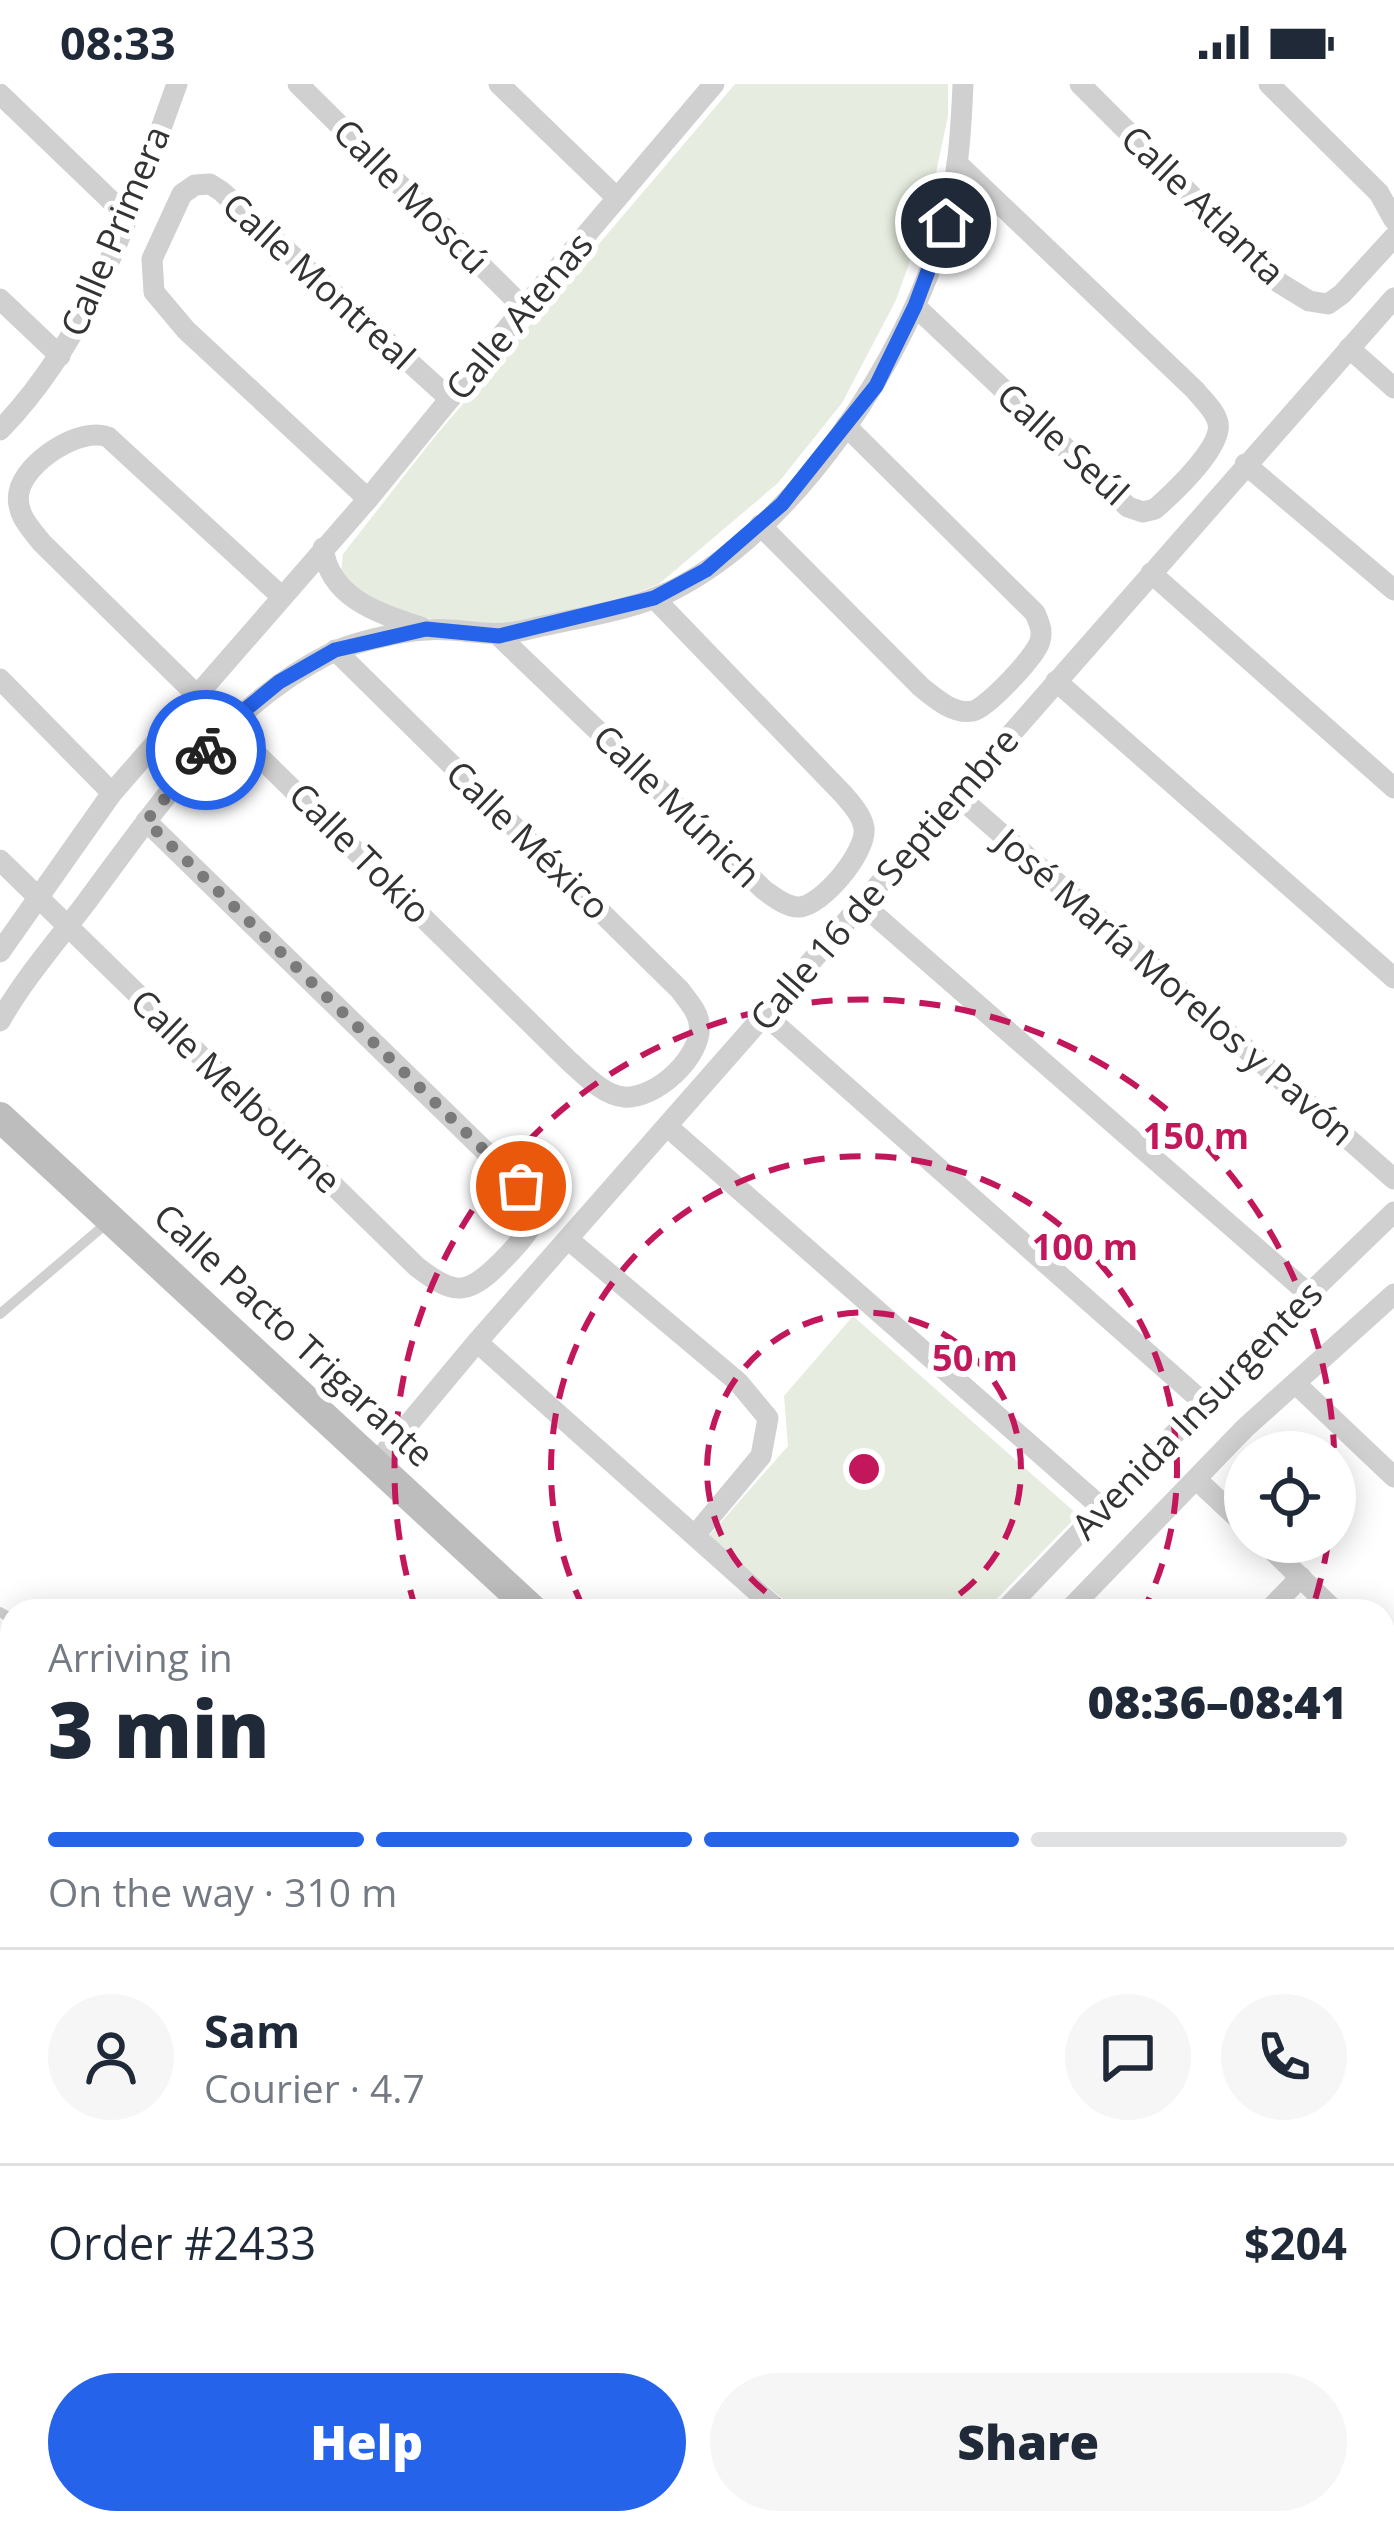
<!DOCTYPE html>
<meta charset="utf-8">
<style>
body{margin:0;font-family:"Open Sans",sans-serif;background:#f6f6f7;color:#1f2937;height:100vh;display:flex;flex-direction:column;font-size:45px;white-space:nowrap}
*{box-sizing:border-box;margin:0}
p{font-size:39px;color:#747a83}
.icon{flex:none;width:66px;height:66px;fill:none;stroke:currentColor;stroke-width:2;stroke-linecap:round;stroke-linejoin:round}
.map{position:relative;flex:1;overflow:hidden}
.side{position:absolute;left:0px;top:1515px;width:1395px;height:936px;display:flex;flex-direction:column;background:#fff;border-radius:36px 36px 0 0;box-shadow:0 6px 30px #0003}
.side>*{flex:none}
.buttons{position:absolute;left:1224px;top:1347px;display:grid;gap:24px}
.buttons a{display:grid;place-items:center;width:132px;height:132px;border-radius:50%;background:#fff;box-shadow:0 6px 30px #0003;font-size:60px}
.pin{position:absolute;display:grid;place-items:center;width:102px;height:102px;color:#fff;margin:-51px;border:6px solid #fff;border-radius:50%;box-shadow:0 3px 12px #0007}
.courier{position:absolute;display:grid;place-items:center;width:120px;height:120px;margin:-60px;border:9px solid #2563eb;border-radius:50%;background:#fff;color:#222;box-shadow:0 3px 15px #0007}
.headline em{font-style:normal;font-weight:800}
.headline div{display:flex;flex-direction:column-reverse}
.headline{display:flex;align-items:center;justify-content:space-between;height:204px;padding:0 48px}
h1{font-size:78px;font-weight:800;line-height:90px}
.bar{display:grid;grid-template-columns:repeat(4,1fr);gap:18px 12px;align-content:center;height:144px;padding:0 48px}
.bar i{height:15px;border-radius:9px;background:#e0e1e3}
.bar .on{background:#2563eb}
.bar p{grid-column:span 4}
.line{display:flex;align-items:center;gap:30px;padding:0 48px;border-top:3px solid #e0e1e3}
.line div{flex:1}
.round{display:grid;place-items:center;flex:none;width:126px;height:126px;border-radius:63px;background:#f6f6f7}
.cta{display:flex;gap:24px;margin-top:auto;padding:24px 48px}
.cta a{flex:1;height:138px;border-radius:72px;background:#2563eb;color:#fff;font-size:48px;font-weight:800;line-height:138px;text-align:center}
.cta a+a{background:#f6f6f7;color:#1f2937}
.status{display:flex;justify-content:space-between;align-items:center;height:84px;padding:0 60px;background:#fff;direction:ltr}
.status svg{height:33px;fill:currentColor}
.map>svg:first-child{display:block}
.grass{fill:url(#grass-dots)}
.green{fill:#e6ecdf}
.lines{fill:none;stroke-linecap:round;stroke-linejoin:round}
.stream{stroke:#cfe2ee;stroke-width:6}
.lane{stroke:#d0d0d0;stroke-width:10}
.street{stroke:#d0d0d0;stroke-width:21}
.secondary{stroke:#bdbdbd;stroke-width:30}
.done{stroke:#7a7a7a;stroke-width:12;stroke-dasharray:0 21.6}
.route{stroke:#2563eb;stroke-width:15}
.ring{fill:none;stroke:#c2185b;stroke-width:6;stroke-dasharray:21 15}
.labels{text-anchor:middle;stroke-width:12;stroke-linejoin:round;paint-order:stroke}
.street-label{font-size:36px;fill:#333;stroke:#fff}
.centre{fill:#c2185b;stroke:#fff;stroke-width:6}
.ring-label{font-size:36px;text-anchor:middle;font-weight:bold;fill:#c2185b;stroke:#fff;stroke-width:12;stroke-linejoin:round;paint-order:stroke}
</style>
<div class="status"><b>08:33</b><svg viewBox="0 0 49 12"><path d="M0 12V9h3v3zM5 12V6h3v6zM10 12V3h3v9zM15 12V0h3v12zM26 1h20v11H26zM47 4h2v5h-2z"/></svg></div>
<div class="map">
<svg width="1394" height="2451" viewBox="0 0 1394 2451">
<defs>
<pattern id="grass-dots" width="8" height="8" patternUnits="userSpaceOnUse" patternTransform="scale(3)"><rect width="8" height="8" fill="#e6ecdf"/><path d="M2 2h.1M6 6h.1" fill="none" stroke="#c6cbc0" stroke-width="1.8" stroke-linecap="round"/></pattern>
</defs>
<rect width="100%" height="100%" fill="#fff"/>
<polygon class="grass" points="753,2439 1383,2439 1394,2451 765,2451"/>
<g class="green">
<polygon points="735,0 948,0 948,32 928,126 896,216 842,319 778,399 659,500 576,532 496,548 407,530 355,505 341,489 343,470 433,355"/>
<polygon points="853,1232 1078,1431 985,1527 797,1527 709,1452 788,1362 784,1312"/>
<polygon points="432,2439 553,2439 541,2451 444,2451"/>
</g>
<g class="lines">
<g class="stream">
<polyline points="0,1678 12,1678"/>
<polyline points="1383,2180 1394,2183"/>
</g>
<g class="lane">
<polyline points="0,1230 107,1139"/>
<polyline points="0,1528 12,1535"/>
<polyline points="973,2451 990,2439"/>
</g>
<g class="street">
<polyline points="298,0 524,224"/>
<polyline points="499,0 617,114"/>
<polyline points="1080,0 1278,198 1309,217 1328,220 1342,210 1394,153"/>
<polyline points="1269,0 1379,109 1394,136"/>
<polyline points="0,10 128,133"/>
<polyline points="0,215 60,272"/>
<path d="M915 222 1128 423 1143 428 1155 425C1173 409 1223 363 1218 339 1215 326 1203 316 1195 306L957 79"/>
<polyline points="1349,264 1394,304"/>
<path d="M0 346C92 252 133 121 177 0"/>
<polyline points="1245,380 1394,506"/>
<polyline points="368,415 186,246 154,208 152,175 182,110 195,101 210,100 221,107 450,315"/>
<path d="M760 441 921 603C935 614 953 631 973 627 987 624 1036 572 1040 557 1043 546 1039 539 1035 529L846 342"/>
<path d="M323 464C330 515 379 529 423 544"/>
<polyline points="1151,489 1394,704"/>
<path d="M282 513 108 353C80 342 25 378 19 408 15 429 30 444 42 459L569 977C585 991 603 1011 624 1013 655 1016 704 972 699 939 698 927 687 916 680 906L335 566"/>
<path d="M499 552 764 806C774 813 786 823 799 823 822 822 867 768 864 744 862 731 852 721 844 711L654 514"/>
<polyline points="0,595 112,709"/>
<polyline points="1056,597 1394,894"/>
<polyline points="957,711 1394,1095"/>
<path d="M0 776 417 1183C452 1210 466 1213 498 1181 510 1169 521 1158 530 1144L529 1118 521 1102 146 737"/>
<polyline points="862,820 1309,1210"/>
<polyline points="0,868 112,709 368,415 524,224 714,0"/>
<polyline points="765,931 1204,1319"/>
<path d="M0 937C23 896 56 858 85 820 155 726 222 624 329 570 350 559 402 547 426 546 461 543 488 555 525 546 573 534 629 528 673 506 797 444 907 273 944 144 958 97 961 48 963 0"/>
<polyline points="668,1043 1101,1423"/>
<polyline points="569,1156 738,1298 768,1334 761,1372 696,1450"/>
<polyline points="477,1258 779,1527"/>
<polyline points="1296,1300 1394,1393"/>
<polyline points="376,1379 477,1258 1394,214"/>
<polyline points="1196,1395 1245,1441"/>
<polyline points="1264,1458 1335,1527"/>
<polyline points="1004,1527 1309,1210 1394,1128"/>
<polyline points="1068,1527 1245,1344 1394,1210"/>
<polyline points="1268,1527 1301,1493"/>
<polyline points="1383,1575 1394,1586"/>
<polyline points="1383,1624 1394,1612"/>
<polyline points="0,1737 12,1749"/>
<polyline points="1383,1838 1394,1826"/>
<polyline points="0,1863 12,1875"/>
<polyline points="0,2050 12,2062"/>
<polyline points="0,2124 12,2136"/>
<polyline points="0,2314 12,2326"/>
<polyline points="1383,2362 1394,2374"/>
<polyline points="1383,2435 1394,2448"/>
<polyline points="127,2439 139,2451"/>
<polyline points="319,2439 331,2451"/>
<polyline points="394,2439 406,2451"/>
<polyline points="597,2439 609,2451"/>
<polyline points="724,2439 737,2451"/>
<polyline points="1134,2439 1143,2451"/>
<polyline points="1254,2439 1266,2451"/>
<polyline points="1167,2451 1185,2439"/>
</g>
<g class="secondary">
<polyline points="0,1033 534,1527"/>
<polyline points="1383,2042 1394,2031"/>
<polyline points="1383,2116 1394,2105"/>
<polyline points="1017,2451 1032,2439"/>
</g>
</g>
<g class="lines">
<polyline class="done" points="206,666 146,737 521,1102"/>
<polyline class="route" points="206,666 229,639 279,598 335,566 426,545 499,552 654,514 706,486 782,420 876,302 915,222 946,139"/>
</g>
<g class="ring">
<path d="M796 1527A157 157 0 1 1 932 1527"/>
<path d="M584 1525A313 313 0 1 1 1144 1525"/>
<path d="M1328 1459A470 470 0 0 1 1312 1526M416 1526A470 470 0 1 1 1334 1364"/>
</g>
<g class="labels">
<g class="street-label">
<text transform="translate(411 112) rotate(45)" y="13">Calle Moscú</text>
<text transform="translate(1203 121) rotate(44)" y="13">Calle Atlanta</text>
<text transform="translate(115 147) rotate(-67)" y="13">Calle Primera</text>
<text transform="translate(319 197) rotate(42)" y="13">Calle Montreal</text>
<text transform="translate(519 232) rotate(-50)" y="13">Calle Atenas</text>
<text transform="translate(1063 360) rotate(42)" y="13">Calle Seúl</text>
<text transform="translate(677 722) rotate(44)" y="13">Calle Múnich</text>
<text transform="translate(528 756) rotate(44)" y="13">Calle México</text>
<text transform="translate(360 769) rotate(45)" y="13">Calle Tokio</text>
<text transform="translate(884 795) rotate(-49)" y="13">Calle 16 de Septiembre</text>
<text transform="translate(1175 903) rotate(41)" y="13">José María Morelos y Pavón</text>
<text transform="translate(236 1007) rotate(44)" y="13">Calle Melbourne</text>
<text transform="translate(294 1251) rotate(43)" y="13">Calle Pacto Trigarante</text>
<text transform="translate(1197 1326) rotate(-46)" y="13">Avenida Insurgentes</text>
</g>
</g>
<circle cx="864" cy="1385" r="18" class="centre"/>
<g class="ring-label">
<text x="1196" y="1065">150 m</text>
<text x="1085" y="1176">100 m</text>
<text x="975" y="1287">50 m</text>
</g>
</svg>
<div class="buttons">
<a><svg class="icon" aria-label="locate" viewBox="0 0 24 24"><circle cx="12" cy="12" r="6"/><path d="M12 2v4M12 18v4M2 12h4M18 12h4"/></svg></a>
</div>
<div class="pin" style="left:521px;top:1102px;background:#ea580c"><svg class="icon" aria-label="bag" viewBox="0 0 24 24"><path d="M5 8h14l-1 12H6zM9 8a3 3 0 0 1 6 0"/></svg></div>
<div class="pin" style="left:946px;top:139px;background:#1f2937"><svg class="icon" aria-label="home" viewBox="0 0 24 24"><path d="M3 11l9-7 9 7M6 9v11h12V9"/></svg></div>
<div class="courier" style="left:206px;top:666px"><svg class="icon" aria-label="bike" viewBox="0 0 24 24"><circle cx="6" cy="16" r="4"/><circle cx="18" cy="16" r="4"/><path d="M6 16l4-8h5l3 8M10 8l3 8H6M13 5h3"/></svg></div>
<section class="side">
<div class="headline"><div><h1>3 min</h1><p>Arriving in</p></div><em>08:36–08:41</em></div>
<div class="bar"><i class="on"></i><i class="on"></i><i class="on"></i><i></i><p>On the way · 310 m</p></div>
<div class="line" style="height:216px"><a class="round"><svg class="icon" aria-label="person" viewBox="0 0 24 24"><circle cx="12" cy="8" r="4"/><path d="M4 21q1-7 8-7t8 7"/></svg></a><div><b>Sam</b><p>Courier · 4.7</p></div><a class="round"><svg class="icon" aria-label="chat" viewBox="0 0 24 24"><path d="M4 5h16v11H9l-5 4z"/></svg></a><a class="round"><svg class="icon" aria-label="phone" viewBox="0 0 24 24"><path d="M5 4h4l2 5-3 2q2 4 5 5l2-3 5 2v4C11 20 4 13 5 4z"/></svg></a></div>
<div class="line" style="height:156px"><div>Order #2433</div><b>$204</b></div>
<div class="cta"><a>Help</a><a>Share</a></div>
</section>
</div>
